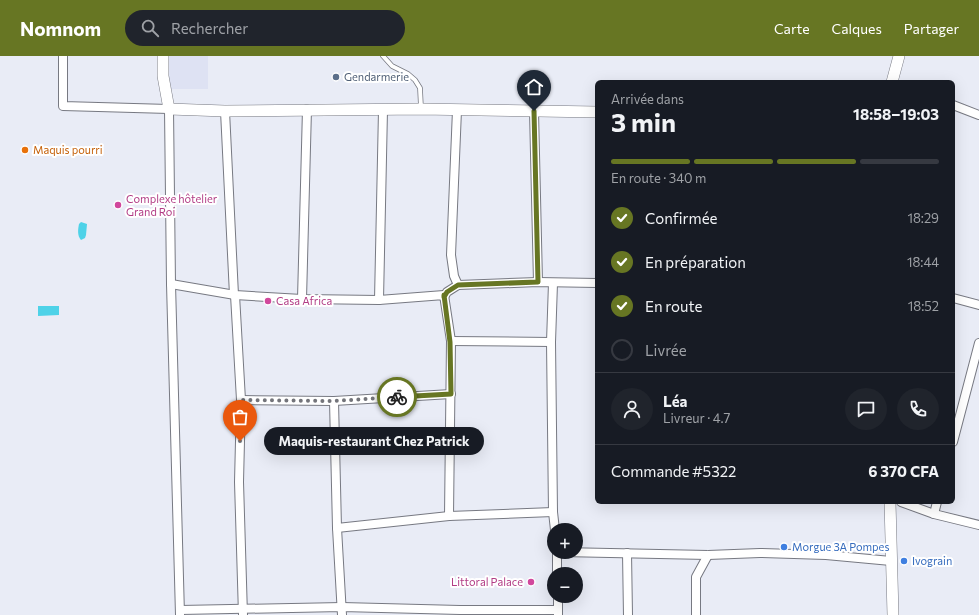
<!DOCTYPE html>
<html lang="fr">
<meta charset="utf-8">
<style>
body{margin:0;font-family:Commissioner,sans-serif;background:#20242c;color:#f1f3f6;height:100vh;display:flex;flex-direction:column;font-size:15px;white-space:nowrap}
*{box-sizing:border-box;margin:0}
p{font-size:13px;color:#9ea1a6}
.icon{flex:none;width:22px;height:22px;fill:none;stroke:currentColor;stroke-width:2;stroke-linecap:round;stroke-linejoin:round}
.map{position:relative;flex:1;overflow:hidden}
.panel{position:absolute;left:595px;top:24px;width:360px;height:424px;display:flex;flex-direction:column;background:#171b24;border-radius:6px;box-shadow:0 4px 16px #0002}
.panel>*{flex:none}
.buttons{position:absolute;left:547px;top:467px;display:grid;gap:8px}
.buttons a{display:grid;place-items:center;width:36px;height:36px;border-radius:50%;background:#171b24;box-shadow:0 4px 16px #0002;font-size:20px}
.pin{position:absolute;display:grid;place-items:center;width:34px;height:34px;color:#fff;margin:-41px -17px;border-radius:50% 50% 50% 0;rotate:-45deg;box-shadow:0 0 4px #0007}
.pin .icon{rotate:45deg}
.courier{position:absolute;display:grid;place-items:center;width:40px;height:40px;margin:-20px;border:3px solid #677623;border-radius:50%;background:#fff;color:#222;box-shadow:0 1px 5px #0007}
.bubble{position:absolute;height:28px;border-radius:14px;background:#171b24;box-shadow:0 4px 16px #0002;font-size:13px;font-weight:700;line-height:28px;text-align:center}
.head em{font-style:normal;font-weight:700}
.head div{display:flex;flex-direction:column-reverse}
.head{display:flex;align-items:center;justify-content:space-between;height:68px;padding:0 16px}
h1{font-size:26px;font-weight:700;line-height:30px}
.bar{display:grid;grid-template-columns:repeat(4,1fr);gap:6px 4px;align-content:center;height:48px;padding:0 16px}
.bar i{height:5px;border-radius:3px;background:#363941}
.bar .selected{background:#677623}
.bar p{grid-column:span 4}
.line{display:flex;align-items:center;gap:10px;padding:0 16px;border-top:1px solid #363941}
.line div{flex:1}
.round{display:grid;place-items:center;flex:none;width:42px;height:42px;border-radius:21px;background:#20242c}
ol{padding:0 16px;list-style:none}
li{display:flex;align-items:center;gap:12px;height:44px}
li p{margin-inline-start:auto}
li .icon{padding:4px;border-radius:50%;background:#677623;color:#fff;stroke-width:4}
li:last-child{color:#9ea1a6}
li i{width:22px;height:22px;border:2px solid #363941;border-radius:50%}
header{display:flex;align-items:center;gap:24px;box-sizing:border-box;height:56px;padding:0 20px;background:#677623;color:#fff}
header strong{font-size:19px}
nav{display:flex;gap:22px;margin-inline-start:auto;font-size:14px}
.search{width:280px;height:36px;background:#20242c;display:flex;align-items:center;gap:10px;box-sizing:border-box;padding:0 14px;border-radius:22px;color:#9ea1a6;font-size:15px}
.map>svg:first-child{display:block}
.built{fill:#dee2f3}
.water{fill:#4ed2e8}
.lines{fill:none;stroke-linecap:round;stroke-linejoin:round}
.lane-casing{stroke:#777982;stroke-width:5.5}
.street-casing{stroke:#777982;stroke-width:10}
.secondary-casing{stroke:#777982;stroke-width:12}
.lane{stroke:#fff;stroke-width:4}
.street{stroke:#fff;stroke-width:8}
.secondary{stroke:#fff;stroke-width:11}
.done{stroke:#73747a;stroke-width:4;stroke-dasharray:0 7.2}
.route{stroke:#677623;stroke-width:5}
.service-dot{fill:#5c6f8a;stroke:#fff;stroke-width:1.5}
.food-dot{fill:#e8710a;stroke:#fff;stroke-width:1.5}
.hotel-dot{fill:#d1479c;stroke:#fff;stroke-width:1.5}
.shop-dot{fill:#3f7fe0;stroke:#fff;stroke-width:1.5}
.labels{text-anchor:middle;stroke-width:4;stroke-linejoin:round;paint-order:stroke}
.service-label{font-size:11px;fill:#4e5e75;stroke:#fff;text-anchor:start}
.food-label{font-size:11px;fill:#c56008;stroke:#fff;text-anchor:start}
.hotel-label{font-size:11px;fill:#b23c85;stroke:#fff;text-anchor:start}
.shop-label{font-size:11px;fill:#366cbe;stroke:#fff;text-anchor:start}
</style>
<header>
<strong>Nomnom</strong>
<div class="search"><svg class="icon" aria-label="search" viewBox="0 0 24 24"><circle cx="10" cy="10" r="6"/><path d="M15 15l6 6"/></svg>Rechercher</div>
<nav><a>Carte</a><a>Calques</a><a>Partager</a></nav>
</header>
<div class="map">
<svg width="979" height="559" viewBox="0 0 979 559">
<rect width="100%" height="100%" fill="#e9ecf6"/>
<rect class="built" x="167" y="0" width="41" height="33"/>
<g class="water">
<path d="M81 166 87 168 86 179 85 182 81 184C77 180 78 173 79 168Z"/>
<polygon points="38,250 59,250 59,259 38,260"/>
</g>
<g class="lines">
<defs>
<polyline id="lane" points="383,0 392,10 408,18 415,24 420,32 421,52"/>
<g id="street">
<polyline points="63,0 63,50 169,53 171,228 180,559"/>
<polyline points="953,49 979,59"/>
<polyline points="457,54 451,199 454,220 458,229"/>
<polyline points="225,55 234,239"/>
<polyline points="534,55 538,226"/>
<polyline points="553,227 551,286 553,456 555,474"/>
<polyline points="171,228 235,239 302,243 379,244 444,239 444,241 447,236 458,229 538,226 597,227"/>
<polyline points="235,239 241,344 239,426 243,559"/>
<polyline points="444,239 451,285 449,460"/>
<polyline points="953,242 979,249"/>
<polyline points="302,243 307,53"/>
<polyline points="379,244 383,54"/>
<polyline points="451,285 551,286"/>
<polyline points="241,344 334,345 451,338"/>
<polyline points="334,345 337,472 342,559"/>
<polyline points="953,386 979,287"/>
<polyline points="901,446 934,458 979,469"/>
<polyline points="934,458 937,446"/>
<polyline points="337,472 449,460 553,456"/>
<polyline points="557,496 557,518"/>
<polyline points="561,496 708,499 760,497 826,499 891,505"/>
<polyline points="627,497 628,559"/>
<polyline points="558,540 558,559"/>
<polyline points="180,554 342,551 460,554 558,554"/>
<polyline points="696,559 696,521 708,499"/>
</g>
<g id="secondary">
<polyline points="163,0 163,20 169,53 225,55 421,53 597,56"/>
<polyline points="892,26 899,0"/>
<polyline points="890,446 893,559"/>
</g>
</defs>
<use href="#lane" class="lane-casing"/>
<use href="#street" class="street-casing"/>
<use href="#secondary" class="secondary-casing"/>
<use href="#lane" class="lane"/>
<use href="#street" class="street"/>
<use href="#secondary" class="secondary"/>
</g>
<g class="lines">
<polyline class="done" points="240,385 241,344 334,345 397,341"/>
<polyline class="route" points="397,341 451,338 450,286 444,239 444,241 447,236 458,229 538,226 534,55"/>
</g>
<circle class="service-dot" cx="336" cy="21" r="4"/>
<circle class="food-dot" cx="25" cy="94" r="4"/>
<g class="hotel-dot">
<circle cx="118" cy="149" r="4"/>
<circle cx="268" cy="245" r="4"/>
<circle cx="531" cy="526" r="4"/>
</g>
<g class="shop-dot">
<circle cx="784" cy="491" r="4"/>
<circle cx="904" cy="505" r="4"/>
</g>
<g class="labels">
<g class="service-label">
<text x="344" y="25">Gendarmerie</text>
</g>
<g class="food-label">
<text x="33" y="98">Maquis pourri</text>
</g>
<g class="hotel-label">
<text x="126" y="147">Complexe hôtelier<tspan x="126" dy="13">Grand Roi</tspan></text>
<text x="276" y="249">Casa Africa</text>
<text x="523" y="530" text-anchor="end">Littoral Palace</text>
</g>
<g class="shop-label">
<text x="792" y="495">Morgue 3A Pompes</text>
<text x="912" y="509">Ivograin</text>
</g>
</g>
</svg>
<div class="buttons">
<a>+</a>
<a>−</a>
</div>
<div class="pin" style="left:240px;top:385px;background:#ea580c"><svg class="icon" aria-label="bag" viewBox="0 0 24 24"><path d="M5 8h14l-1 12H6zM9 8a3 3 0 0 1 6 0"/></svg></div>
<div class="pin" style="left:534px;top:55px;background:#1f2937"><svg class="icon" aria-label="home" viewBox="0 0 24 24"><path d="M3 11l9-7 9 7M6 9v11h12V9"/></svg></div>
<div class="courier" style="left:397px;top:341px"><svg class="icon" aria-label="bike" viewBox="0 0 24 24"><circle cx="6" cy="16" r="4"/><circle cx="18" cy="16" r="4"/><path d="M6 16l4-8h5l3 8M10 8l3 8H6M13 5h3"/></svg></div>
<div class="bubble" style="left:264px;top:371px;width:220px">Maquis-restaurant Chez Patrick</div>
<section class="panel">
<div class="head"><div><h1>3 min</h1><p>Arrivée dans</p></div><em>18:58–19:03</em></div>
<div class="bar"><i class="selected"></i><i class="selected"></i><i class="selected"></i><i></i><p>En route · 340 m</p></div>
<ol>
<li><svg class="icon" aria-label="check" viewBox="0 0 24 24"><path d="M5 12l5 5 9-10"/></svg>Confirmée<p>18:29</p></li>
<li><svg class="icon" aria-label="check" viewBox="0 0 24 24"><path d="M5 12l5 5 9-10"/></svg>En préparation<p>18:44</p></li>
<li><svg class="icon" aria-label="check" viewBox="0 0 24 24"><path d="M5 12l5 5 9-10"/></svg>En route<p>18:52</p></li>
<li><i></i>Livrée</li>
</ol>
<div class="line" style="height:72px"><a class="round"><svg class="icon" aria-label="person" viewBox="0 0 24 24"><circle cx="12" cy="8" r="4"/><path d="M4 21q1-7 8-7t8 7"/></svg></a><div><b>Léa</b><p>Livreur · 4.7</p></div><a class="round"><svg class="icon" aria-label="chat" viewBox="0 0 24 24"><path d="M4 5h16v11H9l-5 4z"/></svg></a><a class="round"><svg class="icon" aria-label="phone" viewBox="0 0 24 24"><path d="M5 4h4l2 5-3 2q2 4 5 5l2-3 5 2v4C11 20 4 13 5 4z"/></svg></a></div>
<div class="line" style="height:52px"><div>Commande #5322</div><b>6 370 CFA</b></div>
</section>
</div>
